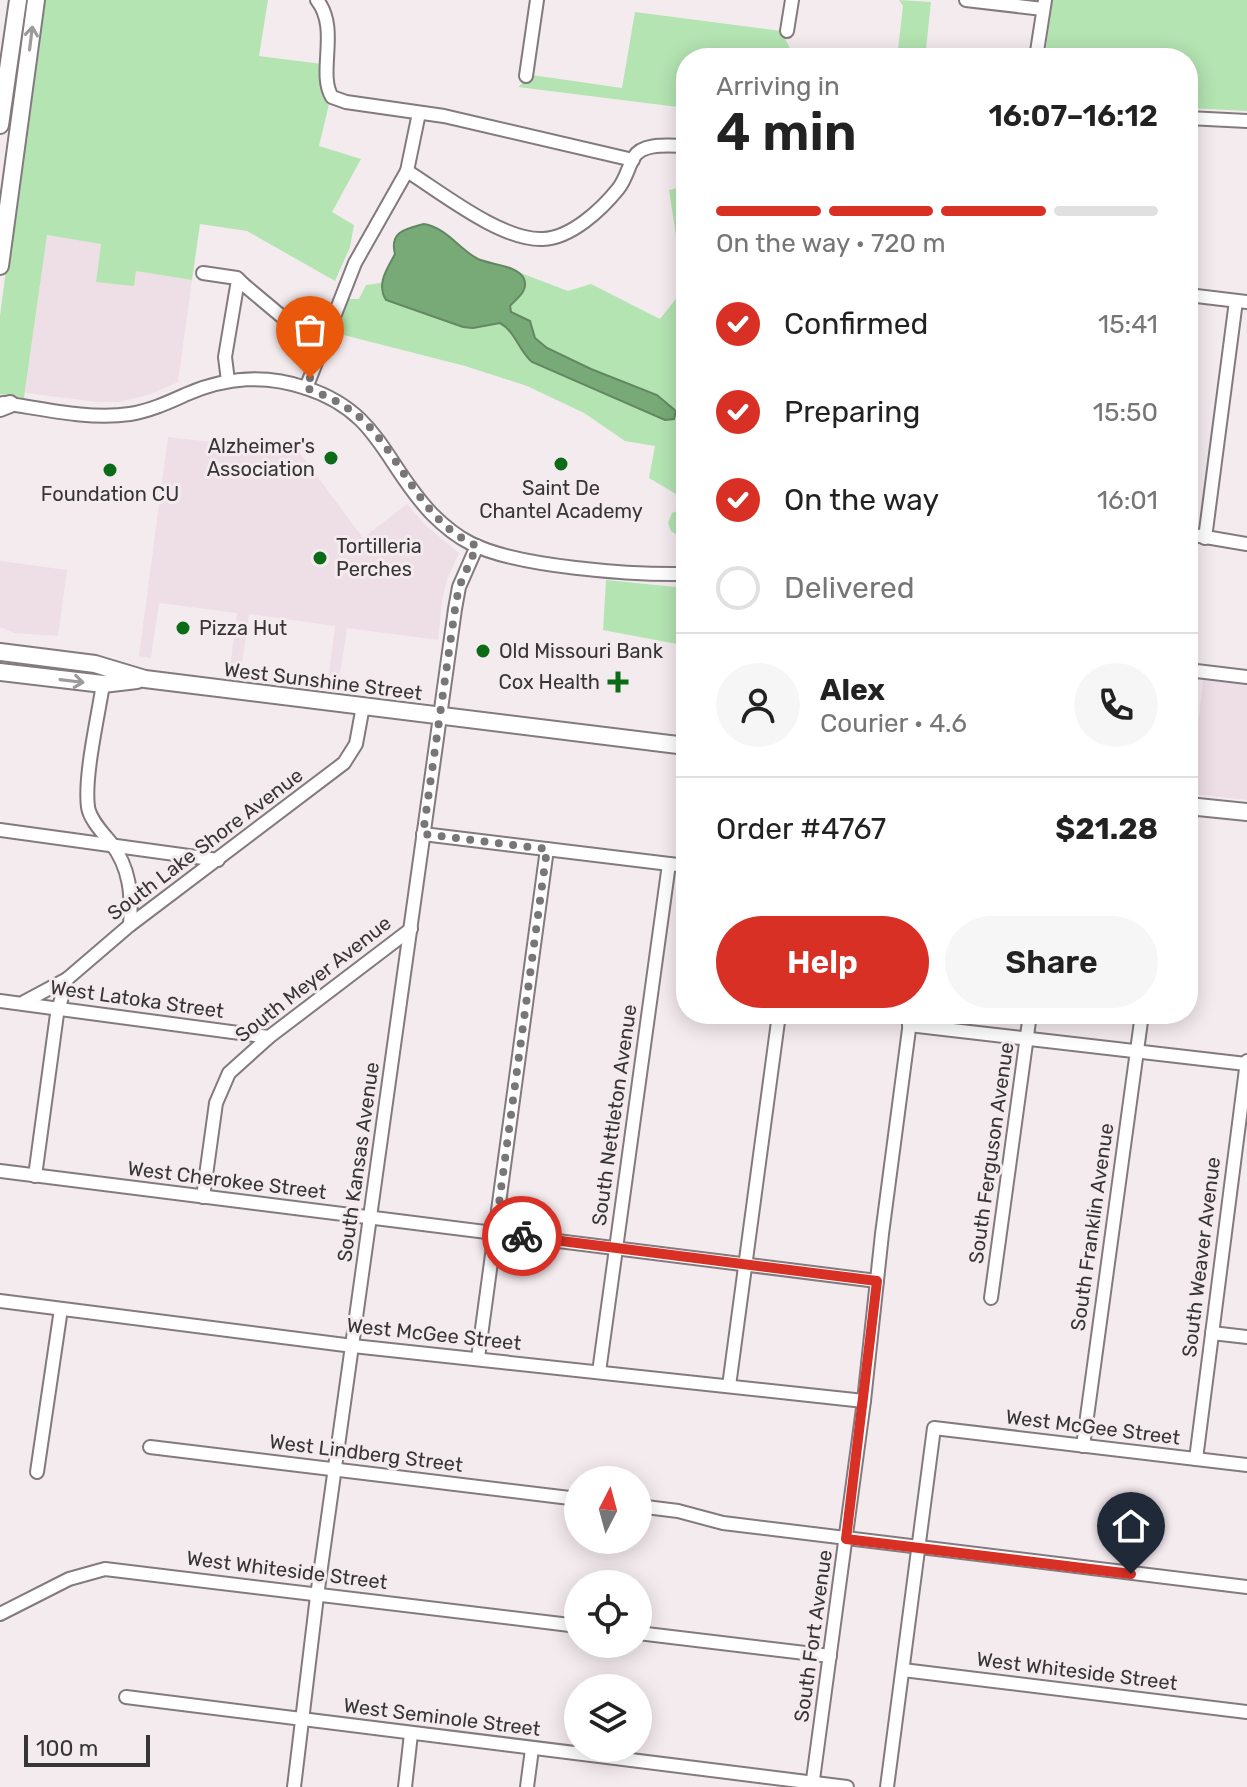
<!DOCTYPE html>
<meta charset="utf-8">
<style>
body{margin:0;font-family:Rubik,sans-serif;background:#f6f6f6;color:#222;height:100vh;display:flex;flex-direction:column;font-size:30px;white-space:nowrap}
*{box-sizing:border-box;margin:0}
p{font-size:26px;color:#767676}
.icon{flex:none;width:44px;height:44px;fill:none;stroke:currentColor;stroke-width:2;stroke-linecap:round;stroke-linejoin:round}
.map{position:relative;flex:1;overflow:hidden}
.drawer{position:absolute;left:676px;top:48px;width:522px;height:976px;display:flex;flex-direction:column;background:#fff;border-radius:32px;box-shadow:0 4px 20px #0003}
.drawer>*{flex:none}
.needle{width:52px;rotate:6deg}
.buttons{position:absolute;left:564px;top:1466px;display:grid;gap:16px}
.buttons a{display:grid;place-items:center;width:88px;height:88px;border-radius:50%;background:#fff;box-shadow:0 4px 20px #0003;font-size:40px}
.scale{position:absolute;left:24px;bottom:20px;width:126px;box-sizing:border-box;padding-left:8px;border:4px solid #383536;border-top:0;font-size:22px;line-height:28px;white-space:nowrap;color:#383536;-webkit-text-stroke:6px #f4ebef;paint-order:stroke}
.pin{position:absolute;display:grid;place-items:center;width:68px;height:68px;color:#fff;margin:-82px -34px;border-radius:50% 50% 50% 0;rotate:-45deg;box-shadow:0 0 8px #0007}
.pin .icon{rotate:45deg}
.courier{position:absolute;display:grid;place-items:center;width:80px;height:80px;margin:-40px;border:6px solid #d93025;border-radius:50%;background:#fff;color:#222;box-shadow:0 2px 10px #0007}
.summary em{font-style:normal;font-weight:600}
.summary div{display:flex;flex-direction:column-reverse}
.summary{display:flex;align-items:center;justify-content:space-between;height:136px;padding:0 40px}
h1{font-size:52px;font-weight:600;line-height:60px}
.bar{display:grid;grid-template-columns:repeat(4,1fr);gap:12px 8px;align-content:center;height:96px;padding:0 40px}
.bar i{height:10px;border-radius:6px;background:#e0e0e0}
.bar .selected{background:#d93025}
.bar p{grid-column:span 4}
.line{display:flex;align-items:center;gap:20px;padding:0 40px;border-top:2px solid #e0e0e0}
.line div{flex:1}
.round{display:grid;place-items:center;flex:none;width:84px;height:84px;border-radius:42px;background:#f6f6f6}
ol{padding:0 40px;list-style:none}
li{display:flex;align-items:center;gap:24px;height:88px}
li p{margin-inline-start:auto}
li .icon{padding:8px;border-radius:50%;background:#d93025;color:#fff;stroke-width:4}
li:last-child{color:#767676}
li i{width:44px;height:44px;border:4px solid #e0e0e0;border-radius:50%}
.button{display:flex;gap:16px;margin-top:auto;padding:16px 40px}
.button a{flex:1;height:92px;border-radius:48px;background:#d93025;color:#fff;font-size:32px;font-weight:600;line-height:92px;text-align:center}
.button a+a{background:#f6f6f6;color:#222}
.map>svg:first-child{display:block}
.built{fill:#eedee6}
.green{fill:#b4e4b2}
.water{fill:#77aa76;stroke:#648763;stroke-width:2}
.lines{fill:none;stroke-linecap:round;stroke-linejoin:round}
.minor-casing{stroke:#827a7e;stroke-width:16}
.major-casing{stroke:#827a7e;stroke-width:20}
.minor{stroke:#fff;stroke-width:12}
.major{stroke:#fff;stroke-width:16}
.oneway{stroke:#9c9a9a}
.done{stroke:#7a7577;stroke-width:8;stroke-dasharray:0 14.4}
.route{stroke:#d93025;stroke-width:10}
.poi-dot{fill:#0b6b17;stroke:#f4ebef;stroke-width:3}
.labels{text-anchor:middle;stroke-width:6;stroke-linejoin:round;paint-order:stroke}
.poi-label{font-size:20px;fill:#383536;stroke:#f4ebef;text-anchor:start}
.street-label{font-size:20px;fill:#383536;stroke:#f4ebef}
</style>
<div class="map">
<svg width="1247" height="1787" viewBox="0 0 1247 1787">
<rect width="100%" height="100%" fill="#f4ebef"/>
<g class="built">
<polygon points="47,235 101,243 96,282 136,271 192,280 178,382 151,394 119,402 99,402 25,393"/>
<polygon points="168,437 299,452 363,538 407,504 425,525 459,553 447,579 442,602 438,640 347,628 339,682 328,681 335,626 249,614 241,671 230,668 237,613 159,603 151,658 139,656"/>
<polygon points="0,561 67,570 58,636 15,633 0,627"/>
<polygon points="1203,680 1247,684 1247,800 1190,794"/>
</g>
<g class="green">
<polygon points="41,0 268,0 259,56 322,64 323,97 329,104 319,146 361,159 332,212 354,225 350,247 335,281 247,231 200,224 192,280 136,271 134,286 96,282 101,244 47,235 24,398 0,394 0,316"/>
<polygon points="899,0 931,2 925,58 897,58 903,6"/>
<polygon points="1052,0 1247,0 1247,111 1188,108 1188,58 1045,58"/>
<polygon points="635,12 781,31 791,50 804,58 686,58 686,108 518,87 532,75 622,88"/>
<polygon points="686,186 686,274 681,268 669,190"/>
<path d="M518 272 568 291 591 284 660 319 686 286V500L649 478 655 446 625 441 584 413 527 386 465 366 332 332 347 299H359L366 285 381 283V292L463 327 473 328 500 323C515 331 519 351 532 362L665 420 657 395C631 384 551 360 536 339 533 335 532 327 530 321L511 312 510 306 524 279Z"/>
<polygon points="686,507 686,541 671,531 668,523 672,513"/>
<polygon points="606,580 676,587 682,645 603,630"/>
</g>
<path class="water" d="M424 224C447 228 459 249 478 259 491 265 518 265 524 279 529 291 516 299 510 306L511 312 530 321 535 338 547 348 591 369 657 395 676 411 674 419 665 420 532 362C519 351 515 331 500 323L473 328 463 327 386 300C376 284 387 269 395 254 389 231 406 229 424 224Z"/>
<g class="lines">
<defs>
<g id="minor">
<path d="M317 0C340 29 317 73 332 97L346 102 444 116 633 160"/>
<polyline points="966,0 1043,9"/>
<polyline points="787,31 792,0"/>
<polyline points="1036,58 1045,0"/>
<polyline points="526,76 537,0"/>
<polyline points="1188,118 1247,121"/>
<path d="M407 171C442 193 502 241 543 239 571 238 601 210 618 189 626 179 628 167 634 157 643 142 671 146 686 146"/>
<polyline points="203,273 237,278 243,284"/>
<polyline points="1188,295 1247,302"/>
<polyline points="228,381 225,357 237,286 243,284 286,320 311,325 327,333"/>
<polyline points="306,388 355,263 407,171 419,113"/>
<path d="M3 403C44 409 89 420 130 414 150 411 169 402 187 394 227 377 265 374 306 388 380 412 384 464 432 514 443 525 456 536 470 543 516 567 633 575 686 574"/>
<polyline points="1188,534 1247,544"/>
<polyline points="1205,538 1236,301"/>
<polyline points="1188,670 1247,677"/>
<path d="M103 684C98 717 84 776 88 807 90 820 103 833 111 843 130 868 132 894 130 925"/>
<polyline points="0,830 218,860"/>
<polyline points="423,834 686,866"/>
<polyline points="0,1001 269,1037"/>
<polyline points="24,1002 67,979"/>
<polyline points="909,1025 1246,1064"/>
<polyline points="0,1171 877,1281"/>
<polyline points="35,1176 57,1014 67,979 130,925 344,763 356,744 363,706"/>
<polyline points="203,1197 216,1103 229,1073 269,1037 411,929"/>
<polyline points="991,1298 1030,1014"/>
<polyline points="0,1301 353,1346 864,1401"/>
<polyline points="1212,1333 1247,1337"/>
<polyline points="478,1358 547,849"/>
<polyline points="599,1372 669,864"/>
<polyline points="729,1386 779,1014"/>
<polyline points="1083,1446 1142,1014"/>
<polyline points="150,1447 578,1499"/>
<polyline points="1196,1459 1247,1061"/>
<polyline points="37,1472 61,1309"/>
<polyline points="638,1506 678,1511 723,1523 1247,1587"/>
<polyline points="0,1614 69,1579 105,1569 578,1626"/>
<polyline points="638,1633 830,1656"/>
<polyline points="903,1670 1247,1712"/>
<polyline points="126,1697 847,1787"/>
<polyline points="294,1787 317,1596 455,609 459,587 477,546"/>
<polyline points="405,1787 411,1734"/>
<polyline points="527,1787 532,1749"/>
<polyline points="812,1787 864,1401 882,1234 911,1014"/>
<polyline points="887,1787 934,1428 1247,1465"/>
</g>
<g id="major">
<polyline points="0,125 18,0"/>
<polyline points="0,266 36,0"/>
<polyline points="0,408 10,404"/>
<polyline points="0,652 95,664 145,679 686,746"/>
<polyline points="0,672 103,684 137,680"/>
<polyline points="1188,806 1247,812"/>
</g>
</defs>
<use href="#minor" class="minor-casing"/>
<use href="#major" class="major-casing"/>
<use href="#minor" class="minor"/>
<use href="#major" class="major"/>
</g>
<defs><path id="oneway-shaft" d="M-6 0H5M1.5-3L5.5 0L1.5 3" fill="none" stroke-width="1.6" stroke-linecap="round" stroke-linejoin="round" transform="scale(2)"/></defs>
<g class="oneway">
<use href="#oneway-shaft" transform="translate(31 38) rotate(-83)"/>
<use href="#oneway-shaft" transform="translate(72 681) rotate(7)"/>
</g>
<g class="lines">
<path class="done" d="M310 378 306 388C328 396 348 406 365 422 405 463 421 521 477 546L459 587 455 609 423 834 547 849 495 1233 522 1236"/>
<polyline class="route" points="522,1236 877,1281 846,1539 1131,1574"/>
</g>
<g class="poi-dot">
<circle cx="331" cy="458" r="8"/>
<circle cx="561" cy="464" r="8"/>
<circle cx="110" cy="470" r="8"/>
<circle cx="320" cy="558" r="8"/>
<circle cx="183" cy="628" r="8"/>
<circle cx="483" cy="651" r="8"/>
<path d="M614 670h8v8h8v8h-8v8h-8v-8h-8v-8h8z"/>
</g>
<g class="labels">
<g class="poi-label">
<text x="315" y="453" text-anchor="end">Alzheimer's<tspan x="315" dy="23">Association</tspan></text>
<text x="561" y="495" text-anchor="middle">Saint De<tspan x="561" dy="23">Chantel Academy</tspan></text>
<text x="110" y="501" text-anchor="middle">Foundation CU</text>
<text x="336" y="553">Tortilleria<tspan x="336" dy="23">Perches</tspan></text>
<text x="199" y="635">Pizza Hut</text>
<text x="499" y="658">Old Missouri Bank</text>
<text x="600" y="689" text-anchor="end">Cox Health</text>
</g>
<g class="street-label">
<text transform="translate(323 681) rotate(7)" y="7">West Sunshine Street</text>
<text transform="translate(205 844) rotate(-37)" y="7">South Lake Shore Avenue</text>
<text transform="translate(313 979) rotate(-38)" y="7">South Meyer Avenue</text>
<text transform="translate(137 999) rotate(8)" y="7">West Latoka Street</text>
<text transform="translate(614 1115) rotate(-82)" y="7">South Nettleton Avenue</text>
<text transform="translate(991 1153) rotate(-82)" y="7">South Ferguson Avenue</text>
<text transform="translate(358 1162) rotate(-82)" y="7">South Kansas Avenue</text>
<text transform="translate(227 1180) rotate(7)" y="7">West Cherokee Street</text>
<text transform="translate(1092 1227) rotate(-82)" y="7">South Franklin Avenue</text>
<text transform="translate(1201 1257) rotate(-83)" y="7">South Weaver Avenue</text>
<text transform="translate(434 1334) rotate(6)" y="7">West McGee Street</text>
<text transform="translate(1093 1427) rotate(7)" y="7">West McGee Street</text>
<text transform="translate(366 1453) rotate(7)" y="7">West Lindberg Street</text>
<text transform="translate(287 1570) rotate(7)" y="7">West Whiteside Street</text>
<text transform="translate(813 1636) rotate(-82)" y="7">South Fort Avenue</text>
<text transform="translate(1077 1671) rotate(7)" y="7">West Whiteside Street</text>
<text transform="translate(442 1717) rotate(7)" y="7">West Seminole Street</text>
</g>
</g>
</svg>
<div class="buttons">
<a><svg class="needle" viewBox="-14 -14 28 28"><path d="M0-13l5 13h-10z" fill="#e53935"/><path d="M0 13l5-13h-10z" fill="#767676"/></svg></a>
<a><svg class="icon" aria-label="locate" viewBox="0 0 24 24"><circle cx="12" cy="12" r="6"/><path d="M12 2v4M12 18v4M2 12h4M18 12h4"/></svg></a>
<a><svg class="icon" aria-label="layers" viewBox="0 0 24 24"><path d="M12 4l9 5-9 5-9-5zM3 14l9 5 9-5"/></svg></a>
</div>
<div class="scale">100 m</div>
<div class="pin" style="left:310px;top:378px;background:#ea580c"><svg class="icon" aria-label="bag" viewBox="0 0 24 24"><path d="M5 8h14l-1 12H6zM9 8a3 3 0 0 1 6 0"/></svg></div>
<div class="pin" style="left:1131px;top:1574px;background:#1f2937"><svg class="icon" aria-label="home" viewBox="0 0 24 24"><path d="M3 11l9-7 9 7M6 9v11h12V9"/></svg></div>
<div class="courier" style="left:522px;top:1236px"><svg class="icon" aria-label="bike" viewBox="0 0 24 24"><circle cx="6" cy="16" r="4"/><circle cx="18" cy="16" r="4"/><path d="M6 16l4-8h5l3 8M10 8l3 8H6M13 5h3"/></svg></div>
<section class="drawer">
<div class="summary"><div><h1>4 min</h1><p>Arriving in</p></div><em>16:07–16:12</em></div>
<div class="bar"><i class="selected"></i><i class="selected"></i><i class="selected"></i><i></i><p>On the way · 720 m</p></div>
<ol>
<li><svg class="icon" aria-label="check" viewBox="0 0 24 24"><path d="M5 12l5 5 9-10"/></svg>Confirmed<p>15:41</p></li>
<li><svg class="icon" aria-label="check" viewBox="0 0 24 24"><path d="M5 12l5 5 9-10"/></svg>Preparing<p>15:50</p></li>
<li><svg class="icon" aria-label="check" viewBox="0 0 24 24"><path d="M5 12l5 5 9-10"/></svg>On the way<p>16:01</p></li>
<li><i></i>Delivered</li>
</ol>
<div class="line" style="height:144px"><a class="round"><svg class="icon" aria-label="person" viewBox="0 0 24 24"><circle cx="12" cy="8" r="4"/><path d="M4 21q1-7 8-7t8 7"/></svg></a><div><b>Alex</b><p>Courier · 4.6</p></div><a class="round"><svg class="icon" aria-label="phone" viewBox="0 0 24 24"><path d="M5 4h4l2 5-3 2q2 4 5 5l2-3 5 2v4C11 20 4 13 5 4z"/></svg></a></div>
<div class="line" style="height:104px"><div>Order #4767</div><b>$21.28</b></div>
<div class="button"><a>Help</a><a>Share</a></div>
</section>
</div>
